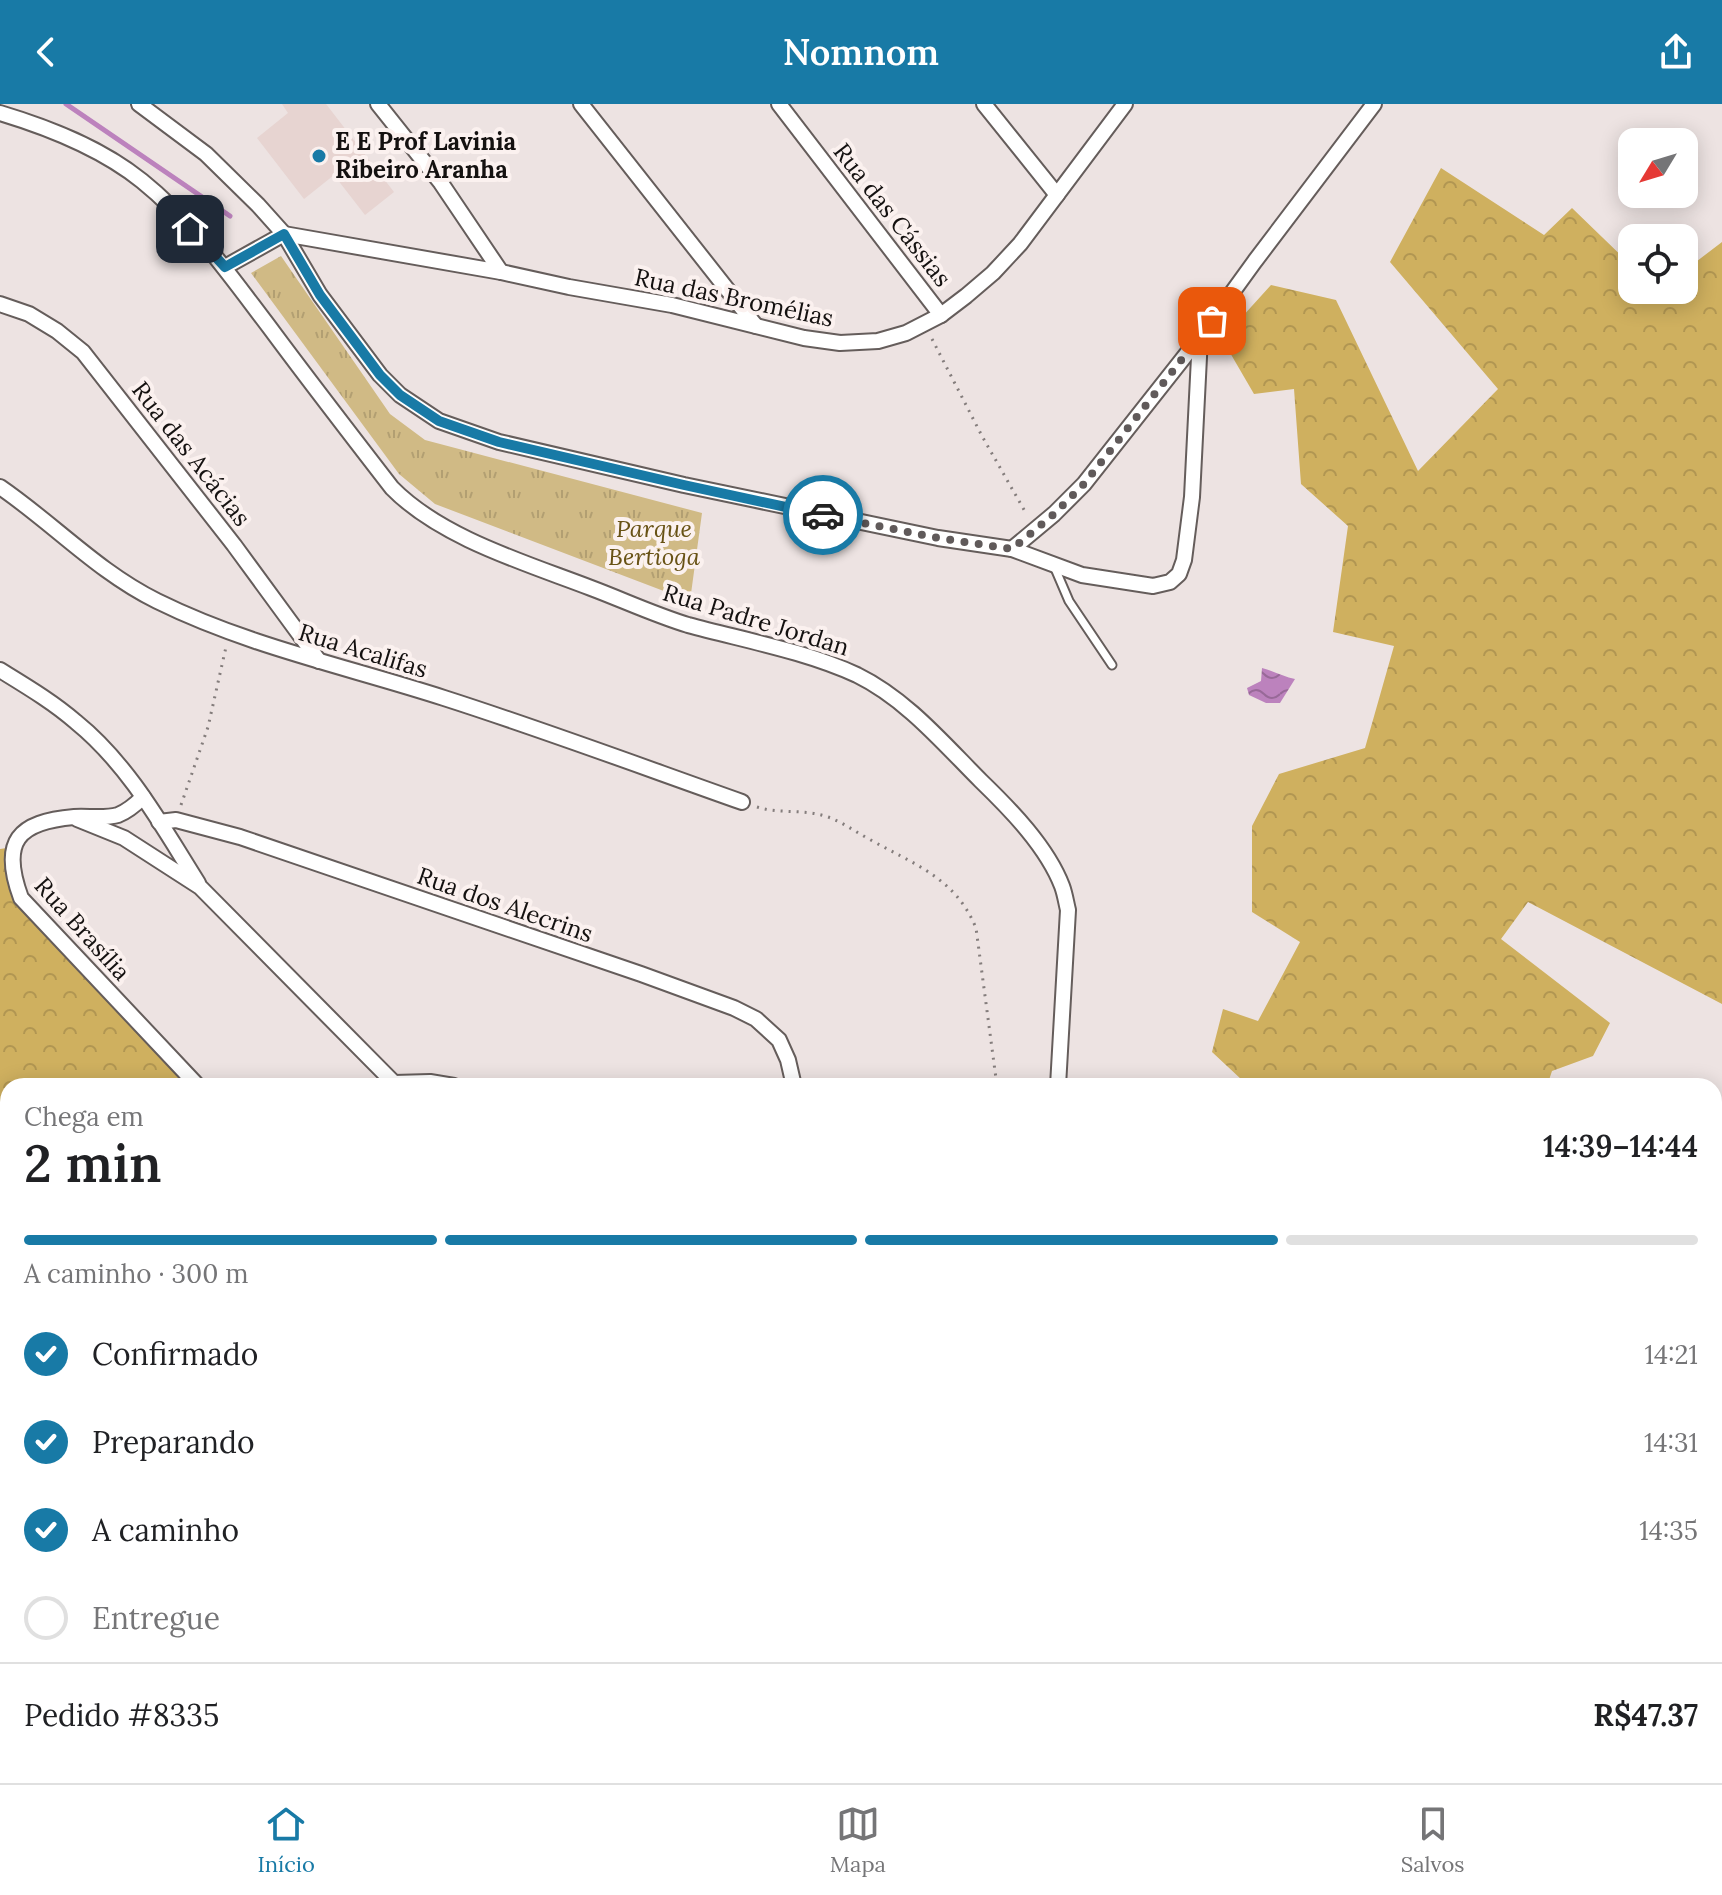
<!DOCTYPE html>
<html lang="pt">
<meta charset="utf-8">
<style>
body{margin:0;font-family:Lora,serif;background:#f2f2f2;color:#202124;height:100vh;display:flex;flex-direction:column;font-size:30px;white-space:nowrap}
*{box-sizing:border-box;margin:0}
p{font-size:26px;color:#757577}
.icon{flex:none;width:44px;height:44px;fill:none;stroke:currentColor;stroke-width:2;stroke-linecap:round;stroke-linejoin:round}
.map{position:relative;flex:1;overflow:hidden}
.drawer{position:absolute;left:0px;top:974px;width:1722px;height:706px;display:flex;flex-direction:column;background:#fff;border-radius:24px 24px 0 0;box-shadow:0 4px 20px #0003}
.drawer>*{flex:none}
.needle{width:52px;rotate:232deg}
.controls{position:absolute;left:1618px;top:24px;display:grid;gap:16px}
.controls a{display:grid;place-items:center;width:80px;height:80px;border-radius:16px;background:#fff;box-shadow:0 4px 20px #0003;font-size:40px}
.pin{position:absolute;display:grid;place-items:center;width:68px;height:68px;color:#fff;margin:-34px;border-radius:16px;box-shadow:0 4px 12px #0006}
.courier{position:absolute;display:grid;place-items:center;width:80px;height:80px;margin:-40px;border:6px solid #187aa6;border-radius:50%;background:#fff;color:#222;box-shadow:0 2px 10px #0007}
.head em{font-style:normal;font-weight:600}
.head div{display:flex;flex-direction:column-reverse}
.head{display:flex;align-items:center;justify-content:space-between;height:136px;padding:0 24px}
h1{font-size:52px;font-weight:600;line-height:60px}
.bar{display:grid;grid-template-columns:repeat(4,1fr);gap:12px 8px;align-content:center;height:96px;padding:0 24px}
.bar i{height:10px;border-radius:6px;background:#e0e0e0}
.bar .current{background:#187aa6}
.bar p{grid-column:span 4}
.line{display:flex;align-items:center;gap:20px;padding:0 24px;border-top:2px solid #e0e0e0}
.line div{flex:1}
ol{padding:0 24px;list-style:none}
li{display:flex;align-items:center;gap:24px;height:88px}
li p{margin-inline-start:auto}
li .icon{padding:8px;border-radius:50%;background:#187aa6;color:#fff;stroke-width:4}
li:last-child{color:#757577}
li i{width:44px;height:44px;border:4px solid #e0e0e0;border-radius:50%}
header{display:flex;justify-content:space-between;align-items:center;height:104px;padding:0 24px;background:#187aa6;color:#fff;font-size:36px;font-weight:600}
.menu{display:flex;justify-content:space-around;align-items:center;height:112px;border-top:2px solid #e0e0e0;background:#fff;font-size:22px;color:#757577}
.menu a{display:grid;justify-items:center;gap:4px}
.menu .current{color:#187aa6}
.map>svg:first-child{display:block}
.built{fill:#e7d4d1}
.grass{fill:url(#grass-tufts)}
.forest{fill:url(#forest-crowns)}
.water{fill:url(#water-waves)}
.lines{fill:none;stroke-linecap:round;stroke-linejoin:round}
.stream{stroke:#bc82bd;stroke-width:5}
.service-casing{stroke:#655d5b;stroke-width:11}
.minor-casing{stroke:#655d5b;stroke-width:18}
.tertiary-casing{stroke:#655d5b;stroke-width:22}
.path{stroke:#847d7c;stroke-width:3;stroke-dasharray:2 6;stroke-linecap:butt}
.service{stroke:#fff;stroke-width:7}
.minor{stroke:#fff;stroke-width:14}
.tertiary{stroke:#fff;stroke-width:18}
.done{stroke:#605a5a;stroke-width:8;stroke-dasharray:0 14.4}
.route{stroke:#187aa6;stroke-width:10}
.poi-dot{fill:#187aa6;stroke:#fbf1ef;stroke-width:3}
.labels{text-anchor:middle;stroke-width:8;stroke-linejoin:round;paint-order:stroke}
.poi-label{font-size:24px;font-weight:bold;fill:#141110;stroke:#fbf1ef;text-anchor:start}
.street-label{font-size:24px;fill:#141110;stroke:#fbf1ef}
.park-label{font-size:24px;font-style:italic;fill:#685215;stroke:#fbf1ef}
</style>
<header><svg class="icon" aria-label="back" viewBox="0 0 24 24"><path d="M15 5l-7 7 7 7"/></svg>Nomnom<svg class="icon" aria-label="share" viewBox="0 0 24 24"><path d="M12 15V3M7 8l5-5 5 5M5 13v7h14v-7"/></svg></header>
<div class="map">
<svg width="1722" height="1679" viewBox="0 0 1722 1679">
<defs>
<pattern id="grass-tufts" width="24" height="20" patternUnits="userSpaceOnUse" patternTransform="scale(2)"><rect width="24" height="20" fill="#d0ba85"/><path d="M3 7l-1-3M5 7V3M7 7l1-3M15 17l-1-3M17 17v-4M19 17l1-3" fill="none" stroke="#b29f72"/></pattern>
<pattern id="forest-crowns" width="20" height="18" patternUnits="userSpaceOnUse" patternTransform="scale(2)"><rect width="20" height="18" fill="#cfb05f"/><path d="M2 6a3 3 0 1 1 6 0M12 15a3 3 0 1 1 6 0" fill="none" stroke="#b19652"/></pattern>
<pattern id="water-waves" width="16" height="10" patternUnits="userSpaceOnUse" patternTransform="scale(2)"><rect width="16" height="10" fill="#bc82bd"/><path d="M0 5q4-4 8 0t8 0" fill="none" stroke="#986998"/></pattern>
</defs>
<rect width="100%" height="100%" fill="#ede3e2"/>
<polygon class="built" points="282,0 326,0 394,88 365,111 334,71 304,95 257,34 288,9"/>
<polygon class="grass" points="281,152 390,310 425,336 702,409 690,497 435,400 399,370 251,169"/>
<g class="forest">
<polygon points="1441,64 1544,131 1572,104 1632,162 1632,186 1684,186 1684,167 1722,138 1722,900 1528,798 1501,835 1610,919 1593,952 1552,967 1547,982 1253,982 1242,976 1212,948 1223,905 1258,917 1300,838 1252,808 1252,722 1279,670 1365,644 1394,542 1333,528 1348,422 1301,380 1294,285 1254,290 1222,235 1271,181 1336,196 1418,367 1498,285 1390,158"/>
<polygon points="7,744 21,794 198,982 8,982 8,1262 0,1263 0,745"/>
</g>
<path class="water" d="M1262 564C1274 567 1284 573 1295 575L1280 599H1266L1249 591 1247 584 1261 577Z"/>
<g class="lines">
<polyline class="stream" points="66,0 230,112"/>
<defs>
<polyline id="service" points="1054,462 1069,497 1112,561"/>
<g id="minor">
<polyline points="139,0 206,50 258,101 284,130 320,191 380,271 400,291 439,317 499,338 684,381 938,434 1012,445 1082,471 1153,482 1170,478 1179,470 1184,456 1192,393 1200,233"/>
<polyline points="378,0 441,79 501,168"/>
<polyline points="581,0 756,222"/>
<polyline points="779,0 941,211"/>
<polyline points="984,0 1057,91"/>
<path d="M0 9C50 24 101 44 142 77 193 118 231 173 270 224 310 278 351 331 392 384 441 434 526 459 591 484 623 496 655 511 688 521 743 536 805 547 857 571 906 595 943 639 981 677 1011 706 1047 743 1062 782 1065 790 1066 798 1068 806L1058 982"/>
<polyline points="225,163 284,130 501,168 569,183 672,201 804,234 840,239 878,237 906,229 941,211 966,192 993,169 1020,140 1125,0"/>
<polyline points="0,200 29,210 57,227 83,248 234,441 319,557"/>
<path d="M0 383C54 420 98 468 157 497 248 542 348 563 444 594 544 626 643 663 742 698"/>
<polyline points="1012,445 1054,410 1084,380 1200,233 1255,157 1374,0"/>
<path d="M0 566C26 582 53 598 76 618 129 661 162 722 198 779"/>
<path d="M143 693C136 700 128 707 118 711 105 715 88 712 74 713 18 718 0 737 21 794L198 982"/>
<polyline points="77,715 124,734 200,783 397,982"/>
<polyline points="159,718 176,716 240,733 641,870 734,904 756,915 779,936 788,956 794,982"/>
<polyline points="394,979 430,978 454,982"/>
<polyline points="0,1263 8,1262"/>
<polyline points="0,1405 8,1412"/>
<polyline points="0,1582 8,1588"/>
<polyline points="114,1672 123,1679"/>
<polyline points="337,1672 346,1679"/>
<polyline points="555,1672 563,1679"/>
<polyline points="1001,1672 1003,1679"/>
<polyline points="1024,1672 1044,1679"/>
<polyline points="945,1679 951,1672"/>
<polyline points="1384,1679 1386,1672"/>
</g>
<g id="tertiary">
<polyline points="1714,1098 1722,1084"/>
<polyline points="1618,1679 1620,1672"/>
</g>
</defs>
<use href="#service" class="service-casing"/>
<use href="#minor" class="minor-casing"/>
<use href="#tertiary" class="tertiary-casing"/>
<g class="path">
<polyline points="932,235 982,332 1027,411"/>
<polyline points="181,701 208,623 226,543"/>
<path d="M757 703C779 710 803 705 825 712 841 717 854 727 869 735 913 760 955 773 976 824L997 982"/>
<polyline points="498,1679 503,1672"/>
</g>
<use href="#service" class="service"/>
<use href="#minor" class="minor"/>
<use href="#tertiary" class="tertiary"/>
</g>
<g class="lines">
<polyline class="done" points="823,411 938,434 1012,445 1054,410 1084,380 1212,217"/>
<polyline class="route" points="190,125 225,163 284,130 320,191 380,271 400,291 439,317 499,338 684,381 823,411"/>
</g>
<circle class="poi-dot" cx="319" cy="52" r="8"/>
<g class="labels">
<g class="poi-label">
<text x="335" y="46">E E Prof Lavinia<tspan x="335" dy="28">Ribeiro Aranha</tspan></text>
</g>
<g class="street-label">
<text transform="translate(892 111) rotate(52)" y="8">Rua das Cássias</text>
<text transform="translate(734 194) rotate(12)" y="8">Rua das Bromélias</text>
<text transform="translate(191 350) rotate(52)" y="8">Rua das Acácias</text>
<text transform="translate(756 516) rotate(17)" y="8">Rua Padre Jordan</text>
<text transform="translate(363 547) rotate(17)" y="8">Rua Acalifas</text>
<text transform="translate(505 801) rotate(19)" y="8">Rua dos Alecrins</text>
<text transform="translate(82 825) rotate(48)" y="8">Rua Brasília</text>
</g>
<g class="park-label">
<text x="654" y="433">Parque<tspan x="654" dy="28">Bertioga</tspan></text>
</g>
</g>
</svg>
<div class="controls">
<a><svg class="needle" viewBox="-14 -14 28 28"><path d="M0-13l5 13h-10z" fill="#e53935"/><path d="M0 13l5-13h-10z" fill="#757577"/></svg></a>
<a><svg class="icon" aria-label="locate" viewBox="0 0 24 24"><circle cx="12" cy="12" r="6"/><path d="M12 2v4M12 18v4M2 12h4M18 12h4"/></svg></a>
</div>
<div class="pin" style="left:1212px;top:217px;background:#ea580c"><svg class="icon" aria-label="bag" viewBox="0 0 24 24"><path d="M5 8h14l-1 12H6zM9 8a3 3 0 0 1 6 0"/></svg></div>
<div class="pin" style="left:190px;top:125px;background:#1f2937"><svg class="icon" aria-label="home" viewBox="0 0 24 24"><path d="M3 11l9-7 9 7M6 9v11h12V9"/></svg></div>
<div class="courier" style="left:823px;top:411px"><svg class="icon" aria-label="car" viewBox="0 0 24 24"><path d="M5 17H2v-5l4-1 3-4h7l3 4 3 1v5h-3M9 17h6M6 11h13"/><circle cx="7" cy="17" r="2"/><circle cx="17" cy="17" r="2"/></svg></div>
<section class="drawer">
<div class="head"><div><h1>2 min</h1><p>Chega em</p></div><em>14:39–14:44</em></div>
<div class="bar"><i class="current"></i><i class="current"></i><i class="current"></i><i></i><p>A caminho · 300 m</p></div>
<ol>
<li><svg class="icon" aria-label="check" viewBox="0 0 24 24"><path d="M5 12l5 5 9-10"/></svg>Confirmado<p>14:21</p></li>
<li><svg class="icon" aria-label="check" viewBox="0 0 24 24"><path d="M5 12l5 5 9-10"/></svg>Preparando<p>14:31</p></li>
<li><svg class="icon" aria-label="check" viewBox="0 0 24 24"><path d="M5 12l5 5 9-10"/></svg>A caminho<p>14:35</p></li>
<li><i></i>Entregue</li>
</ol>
<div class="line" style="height:104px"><div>Pedido #8335</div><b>R$47.37</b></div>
</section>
</div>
<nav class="menu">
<a class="current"><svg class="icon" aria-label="home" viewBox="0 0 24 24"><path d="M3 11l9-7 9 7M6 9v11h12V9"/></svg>Início</a>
<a><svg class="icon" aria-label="map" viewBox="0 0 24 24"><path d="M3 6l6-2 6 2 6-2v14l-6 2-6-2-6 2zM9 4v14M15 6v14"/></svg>Mapa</a>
<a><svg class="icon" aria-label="saved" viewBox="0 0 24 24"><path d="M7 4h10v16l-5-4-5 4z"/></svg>Salvos</a>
</nav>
